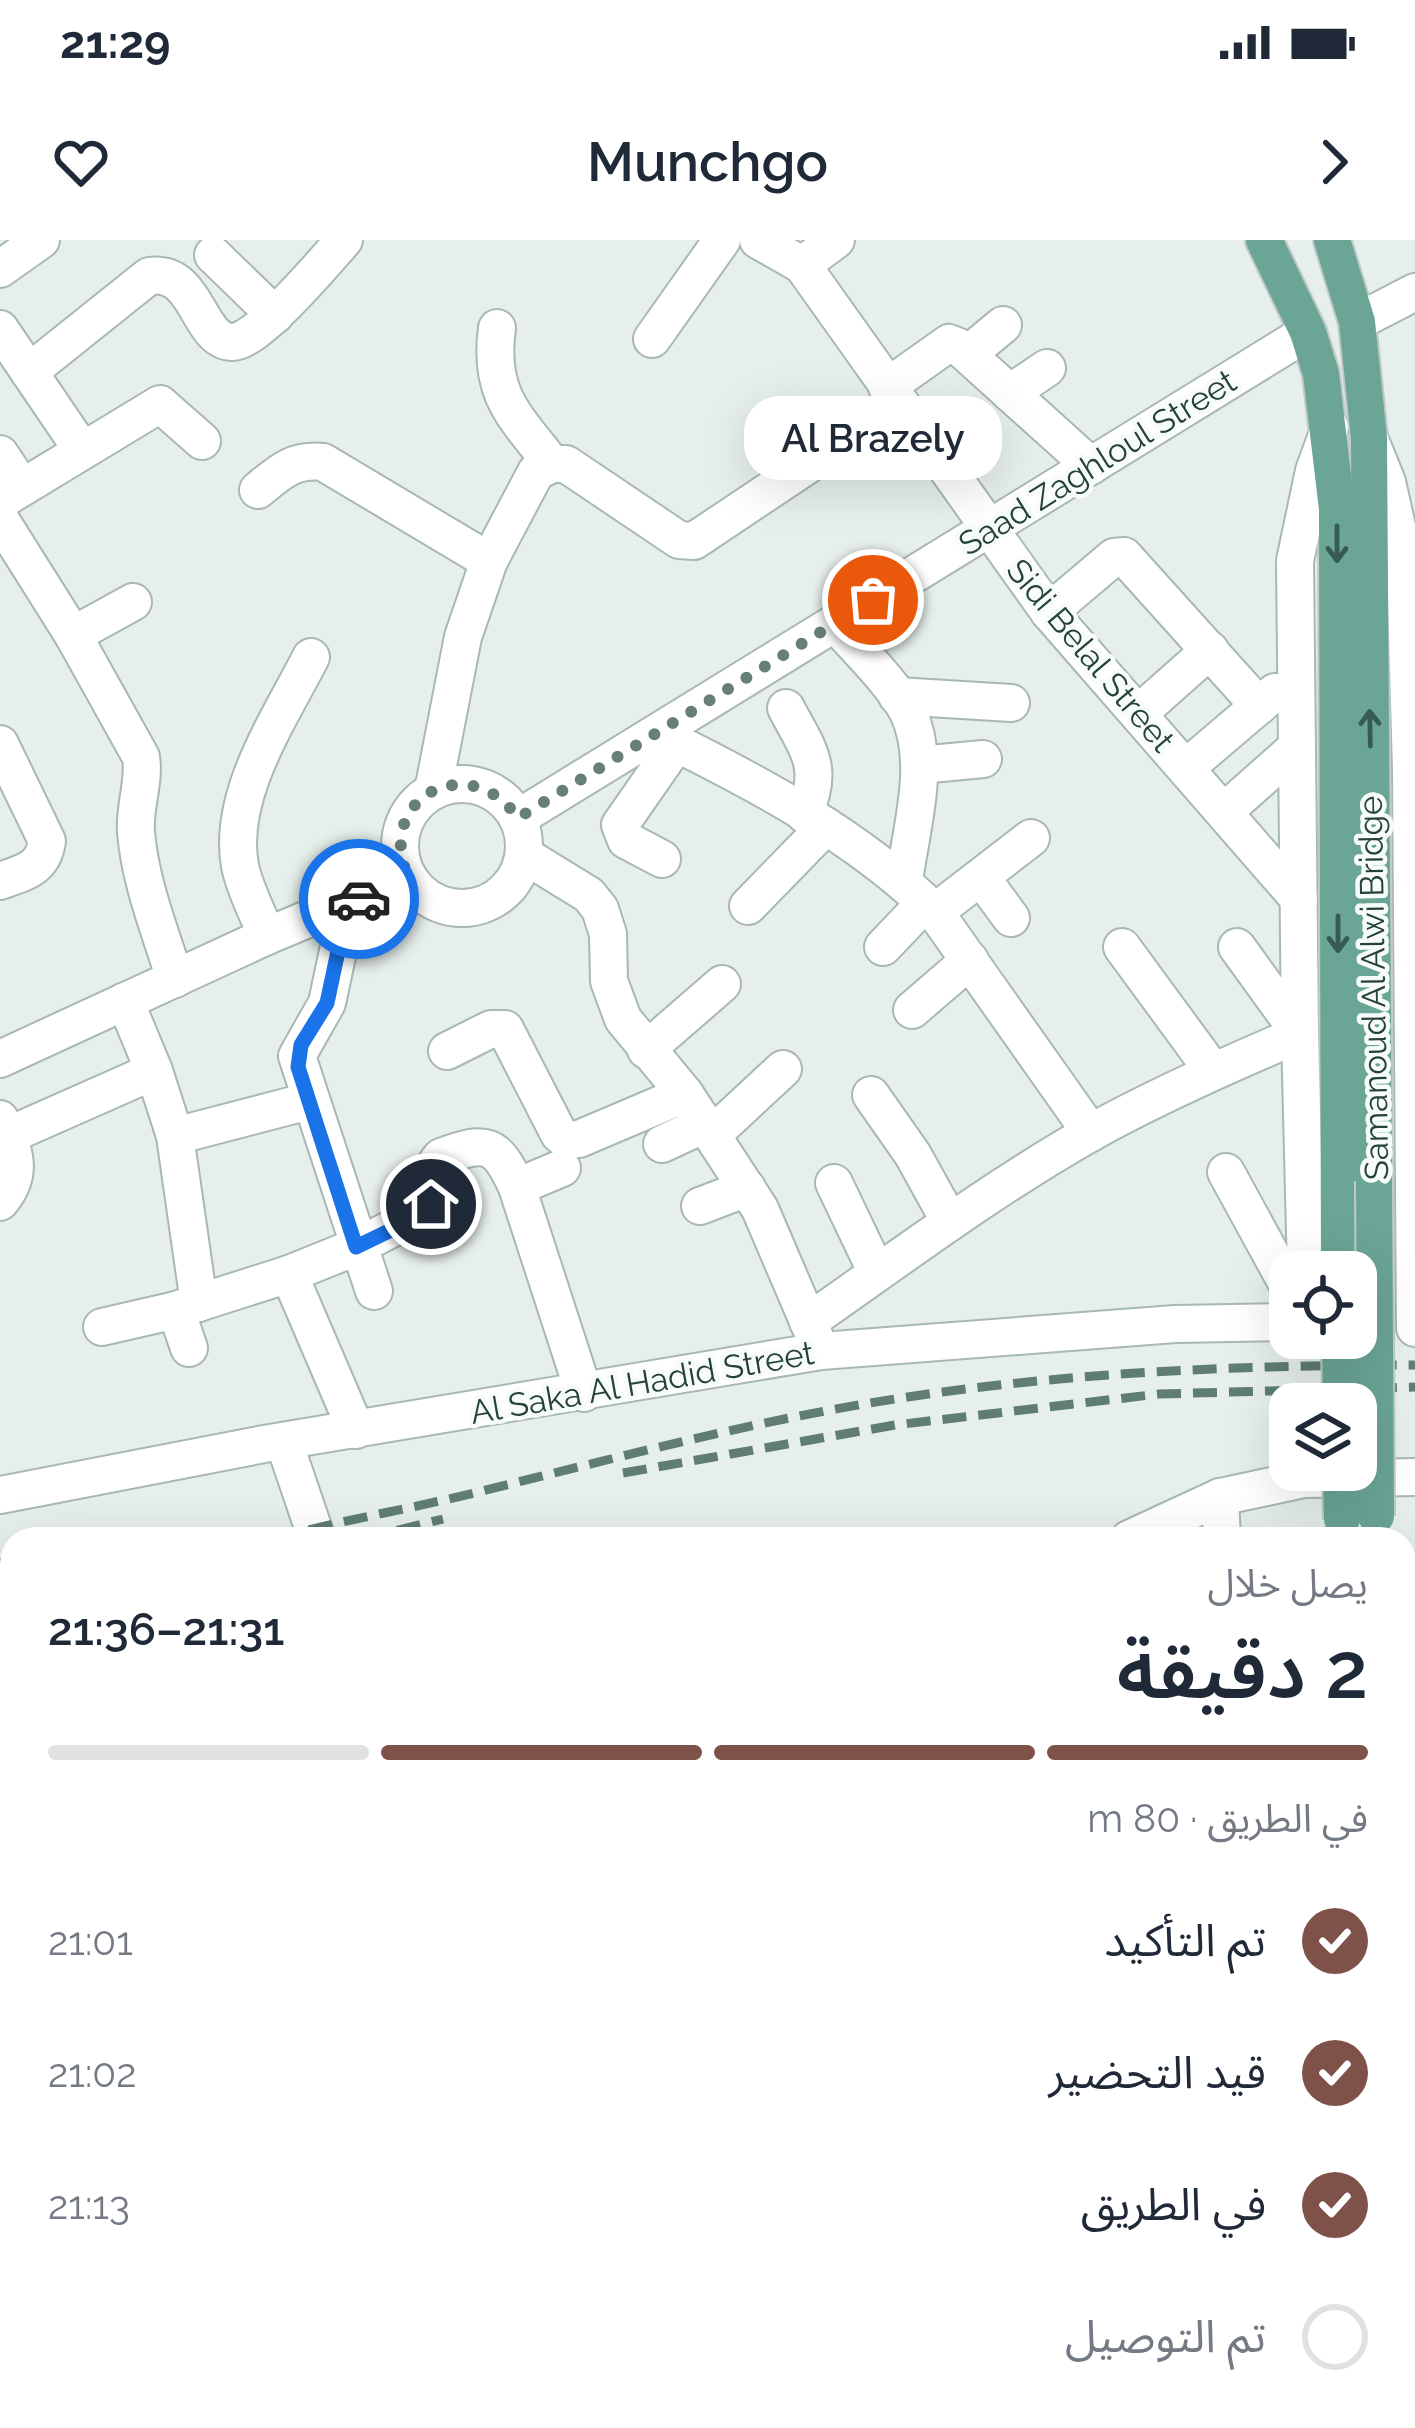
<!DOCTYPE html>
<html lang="ar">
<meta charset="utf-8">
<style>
body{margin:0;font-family:Raleway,"Noto Sans Arabic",sans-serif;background:#f2f2f3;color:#1f2937;direction:rtl;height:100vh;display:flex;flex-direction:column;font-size:45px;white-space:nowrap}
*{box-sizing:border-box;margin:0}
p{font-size:39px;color:#747a83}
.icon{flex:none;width:66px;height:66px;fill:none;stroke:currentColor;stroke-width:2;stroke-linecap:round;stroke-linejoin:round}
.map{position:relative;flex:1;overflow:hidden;direction:ltr}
.details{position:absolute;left:0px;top:1287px;width:1416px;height:903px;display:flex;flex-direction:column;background:#fff;border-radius:36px 36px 0 0;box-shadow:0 12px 48px #0002;direction:rtl}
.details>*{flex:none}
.buttons{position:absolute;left:1269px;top:1011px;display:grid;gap:24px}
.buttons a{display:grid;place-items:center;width:108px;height:108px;border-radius:24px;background:#fff;box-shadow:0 12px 48px #0002;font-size:60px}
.pin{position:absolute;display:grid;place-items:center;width:102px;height:102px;color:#fff;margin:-51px;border:6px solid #fff;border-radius:50%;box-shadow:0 3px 12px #0007}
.courier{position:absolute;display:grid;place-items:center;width:120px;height:120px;margin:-60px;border:9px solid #1a73e8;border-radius:50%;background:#fff;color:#222;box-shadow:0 3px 15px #0007}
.bubble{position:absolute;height:84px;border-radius:36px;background:#fff;box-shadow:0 12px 48px #0002;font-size:39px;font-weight:600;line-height:84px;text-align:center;direction:rtl}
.overview em{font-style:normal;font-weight:600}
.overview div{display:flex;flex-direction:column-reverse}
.overview{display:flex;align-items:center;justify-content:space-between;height:204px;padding:0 48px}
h1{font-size:78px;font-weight:600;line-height:90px}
.bar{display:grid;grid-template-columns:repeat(4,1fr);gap:18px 12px;align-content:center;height:144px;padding:0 48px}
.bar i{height:15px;border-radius:9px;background:#e0e1e3}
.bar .on{background:#7f5249}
.bar p{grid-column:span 4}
ol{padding:0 48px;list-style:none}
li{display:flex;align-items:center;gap:36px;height:132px}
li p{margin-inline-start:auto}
li .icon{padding:12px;border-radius:50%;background:#7f5249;color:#fff;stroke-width:4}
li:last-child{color:#747a83}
li i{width:66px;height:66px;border:6px solid #e0e1e3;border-radius:50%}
.status{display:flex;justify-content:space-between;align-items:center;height:84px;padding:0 60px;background:#fff;direction:ltr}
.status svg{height:33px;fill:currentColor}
header{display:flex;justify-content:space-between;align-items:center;height:156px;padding:0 48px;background:#fff;font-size:54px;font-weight:600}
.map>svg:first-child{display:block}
.building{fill:url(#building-hatch);stroke:#b8c9c2;stroke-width:3}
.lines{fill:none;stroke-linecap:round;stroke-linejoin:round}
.minor-tunnel{stroke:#bfccc8;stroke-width:36;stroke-dasharray:36 18;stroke-linecap:butt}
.minor-casing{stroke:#a8b8b2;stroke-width:40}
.major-casing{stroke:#c2cac8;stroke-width:40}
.minor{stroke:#fff;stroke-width:36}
.major{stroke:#6aa596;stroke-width:36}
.rail{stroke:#5f7d75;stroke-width:9;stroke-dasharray:24 12;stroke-linecap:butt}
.major-bridge-casing{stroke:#c2cac8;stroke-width:40;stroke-linecap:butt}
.major-bridge{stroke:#6aa596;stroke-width:36}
.oneway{stroke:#365b51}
.done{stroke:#687f78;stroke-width:12;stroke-dasharray:0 21.6}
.route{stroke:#1a73e8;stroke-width:15}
.labels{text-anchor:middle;stroke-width:9;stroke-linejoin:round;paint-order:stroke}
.street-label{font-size:33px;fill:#24423a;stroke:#f7fbf9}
</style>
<div class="status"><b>21:29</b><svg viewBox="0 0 49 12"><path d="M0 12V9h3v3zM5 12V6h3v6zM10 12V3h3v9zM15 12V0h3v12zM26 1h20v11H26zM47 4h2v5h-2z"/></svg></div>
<header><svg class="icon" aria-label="forward" viewBox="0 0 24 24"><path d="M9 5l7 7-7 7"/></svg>Munchgo<svg class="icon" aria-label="heart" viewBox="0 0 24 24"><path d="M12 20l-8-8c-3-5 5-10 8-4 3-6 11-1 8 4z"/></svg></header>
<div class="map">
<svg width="1415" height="2188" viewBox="0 0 1415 2188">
<defs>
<pattern id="building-hatch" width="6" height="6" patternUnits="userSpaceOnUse" patternTransform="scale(3)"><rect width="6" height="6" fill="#bbcac4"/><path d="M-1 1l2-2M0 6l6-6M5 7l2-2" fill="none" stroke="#98a6a0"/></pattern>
</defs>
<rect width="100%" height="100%" fill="#e6efeb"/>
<polygon class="building" points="0,1987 12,2021 12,2178 68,2178 71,2188 0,2188"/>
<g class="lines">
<polyline class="minor-tunnel" points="1404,1723 1415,1723"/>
<defs>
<g id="minor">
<polyline points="758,0 802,25 1049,372 1299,659"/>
<polyline points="213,15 275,75"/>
<polyline points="802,25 836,0"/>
<polyline points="0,29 41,0"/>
<polyline points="1357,82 1415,52"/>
<path d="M497 88C488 154 514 175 552 224"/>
<polyline points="0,89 82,210"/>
<polyline points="652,99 722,0"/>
<polyline points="968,114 1003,85"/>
<path d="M29 132 149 36C199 29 196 100 232 102 257 103 326 20 344 0"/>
<polyline points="887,147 949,103 959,107 1091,226"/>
<polyline points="1010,153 1047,128"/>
<polyline points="1370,200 1387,242 1405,322 1411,529 1415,1088"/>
<polyline points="0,214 22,247"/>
<path d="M258 250C280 232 293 219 323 222L489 321"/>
<polyline points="0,261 160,164 202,201"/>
<path d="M0 279 73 395 141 517C145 542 134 566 136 592 140 642 160 691 175 739"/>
<polyline points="1049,372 1114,317 1124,316 1259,466"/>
<path d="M835 383C857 409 893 443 908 472 932 523 911 588 904 641"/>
<polyline points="73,395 133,362"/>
<polyline points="897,456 1011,463"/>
<path d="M786 468C808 510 825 527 804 574"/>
<polyline points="1139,473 1210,410"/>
<path d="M658 494C755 542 857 595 935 672L1091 893"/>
<path d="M0 504 47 601C43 629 25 632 0 641"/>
<polyline points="920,525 983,519"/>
<polyline points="1187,527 1275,452"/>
<circle cx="462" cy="606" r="62"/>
<polyline points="433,551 463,397 489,321 536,232 552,224 566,224 679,300 694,301 899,164"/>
<polyline points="1225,571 1297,507"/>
<polyline points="518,578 1308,92"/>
<polyline points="524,615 589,655 600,669 608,694 609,741 623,779 685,854 760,969 817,1102"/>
<polyline points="662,619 626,600 620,585 677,503"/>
<polyline points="981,637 1011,678"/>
<polyline points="348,664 327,763 297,816 374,1051"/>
<polyline points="748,666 826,586"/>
<polyline points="935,672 1031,598"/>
<path d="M267 696C258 674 245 650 240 626 227 555 280 478 311 417"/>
<polyline points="883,707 925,663"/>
<polyline points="1122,707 1213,831"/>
<polyline points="125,761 154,831 175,896 199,1063"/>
<polyline points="912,770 970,720"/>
<polyline points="646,810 722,744"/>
<polyline points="447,811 491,789 505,789 559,894 566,900 579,899 685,854"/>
<polyline points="0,819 267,696 408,637"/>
<polyline points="871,855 913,915 950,982"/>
<path d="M0 879C14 910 25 933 0 962"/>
<polyline points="712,895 783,829"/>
<polyline points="7,896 154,831"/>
<polyline points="175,896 309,861"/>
<polyline points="662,904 705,884"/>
<polyline points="1226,932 1290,1049"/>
<polyline points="834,943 877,1033"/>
<polyline points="517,947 562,928"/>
<polyline points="700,966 747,948"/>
<polyline points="1306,1032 1300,794 1295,321 1314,231 1330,187"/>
<polyline points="289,1034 356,1190"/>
<polyline points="176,1070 189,1108"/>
<path d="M808 1082C901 1017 993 948 1092 892 1159 855 1229 824 1300 794L1237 707"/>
<path d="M102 1087 176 1070 289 1034 356 1007 428 970C437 952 426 933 441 917 487 900 496 902 517 947L584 1153"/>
<polyline points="284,1202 317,1299"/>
<polyline points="0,1255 264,1204 821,1111 1175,1084 1290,1082"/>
<polyline points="1220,1257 1222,1299"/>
<polyline points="1129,1299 1220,1257 1304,1239 1415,1237"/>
<polyline points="0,1675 12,1671"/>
<polyline points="802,2178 806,2188"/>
<polyline points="1250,2178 1250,2188"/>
<polyline points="218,2188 219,2178"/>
<polyline points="425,2188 483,2178"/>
<polyline points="648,2188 650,2178"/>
</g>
<g id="major">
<polyline points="1264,0 1308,92 1321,134 1337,269 1339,1032"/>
<polyline points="1332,0 1357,82 1369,198 1374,941"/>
<polyline points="1400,2178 1400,2188"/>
<polyline points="1333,2188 1333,2178"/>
</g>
</defs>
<use href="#minor" class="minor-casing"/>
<use href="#major" class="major-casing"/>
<use href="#minor" class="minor"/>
<use href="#major" class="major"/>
<g class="rail">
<polyline points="623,1233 895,1185 1159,1154 1415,1147"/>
<path d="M274 1299C341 1280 410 1269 478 1252 608 1220 738 1185 870 1163 1049 1133 1233 1125 1415 1125"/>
<polyline points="362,1299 443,1279"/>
<polyline points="0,1322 12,1321"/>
<polyline points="0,1388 12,1383"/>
<polyline points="0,1408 12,1404"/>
</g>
<defs>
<g id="major-bridge">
<polyline points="1374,941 1376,1276"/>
<polyline points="1340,1098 1341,1164"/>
<polyline points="1341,1230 1342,1279"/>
</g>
</defs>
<use href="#major-bridge" class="major-bridge-casing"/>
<use href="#major-bridge" class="major-bridge"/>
</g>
<defs><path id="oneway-shaft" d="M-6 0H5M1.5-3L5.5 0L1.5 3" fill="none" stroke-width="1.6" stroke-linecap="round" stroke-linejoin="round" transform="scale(3)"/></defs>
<g class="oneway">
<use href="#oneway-shaft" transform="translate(1337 304) rotate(90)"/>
<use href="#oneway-shaft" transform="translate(1370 488) rotate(-91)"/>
<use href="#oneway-shaft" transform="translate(1338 694) rotate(90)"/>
</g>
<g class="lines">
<path class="done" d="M359 659 408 637C374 558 469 508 518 578L873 360"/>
<polyline class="route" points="359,659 348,664 327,763 301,805 298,827 356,1007 422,975 431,964"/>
</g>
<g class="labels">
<g class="street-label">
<text transform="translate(1097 222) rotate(-32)" y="12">Saad Zaghloul Street</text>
<text transform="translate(1091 415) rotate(50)" y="12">Sidi Belal Street</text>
<text transform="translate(1373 748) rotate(-91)" y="12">Samanoud Al Alwi Bridge</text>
<text transform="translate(642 1142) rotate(-10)" y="12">Al Saka Al Hadid Street</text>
</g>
</g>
</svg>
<div class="buttons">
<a><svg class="icon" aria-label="locate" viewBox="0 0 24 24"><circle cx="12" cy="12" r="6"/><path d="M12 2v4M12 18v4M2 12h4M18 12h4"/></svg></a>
<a><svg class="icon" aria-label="layers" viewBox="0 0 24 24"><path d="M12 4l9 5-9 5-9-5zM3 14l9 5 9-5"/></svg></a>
</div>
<div class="pin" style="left:873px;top:360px;background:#ea580c"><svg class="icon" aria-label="bag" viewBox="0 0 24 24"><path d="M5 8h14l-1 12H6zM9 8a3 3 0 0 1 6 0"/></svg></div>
<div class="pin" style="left:431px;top:964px;background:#1f2937"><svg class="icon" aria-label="home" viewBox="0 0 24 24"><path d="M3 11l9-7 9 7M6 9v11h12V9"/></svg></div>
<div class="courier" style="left:359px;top:659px"><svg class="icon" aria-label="car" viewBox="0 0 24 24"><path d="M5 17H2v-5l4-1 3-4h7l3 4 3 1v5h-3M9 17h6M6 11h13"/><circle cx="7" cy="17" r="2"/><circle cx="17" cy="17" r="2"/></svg></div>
<div class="bubble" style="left:744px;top:156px;width:258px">Al Brazely</div>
<section class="details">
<div class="overview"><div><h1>2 دقيقة</h1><p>يصل خلال</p></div><em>21:31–21:36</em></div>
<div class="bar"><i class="on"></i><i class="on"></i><i class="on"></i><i></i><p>في الطريق · 80 m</p></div>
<ol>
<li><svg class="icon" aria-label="check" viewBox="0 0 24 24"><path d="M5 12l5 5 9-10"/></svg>تم التأكيد<p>21:01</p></li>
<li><svg class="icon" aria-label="check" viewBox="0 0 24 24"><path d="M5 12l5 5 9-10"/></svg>قيد التحضير<p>21:02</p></li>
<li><svg class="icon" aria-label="check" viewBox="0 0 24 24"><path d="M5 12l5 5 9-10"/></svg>في الطريق<p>21:13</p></li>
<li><i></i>تم التوصيل</li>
</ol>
</section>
</div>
